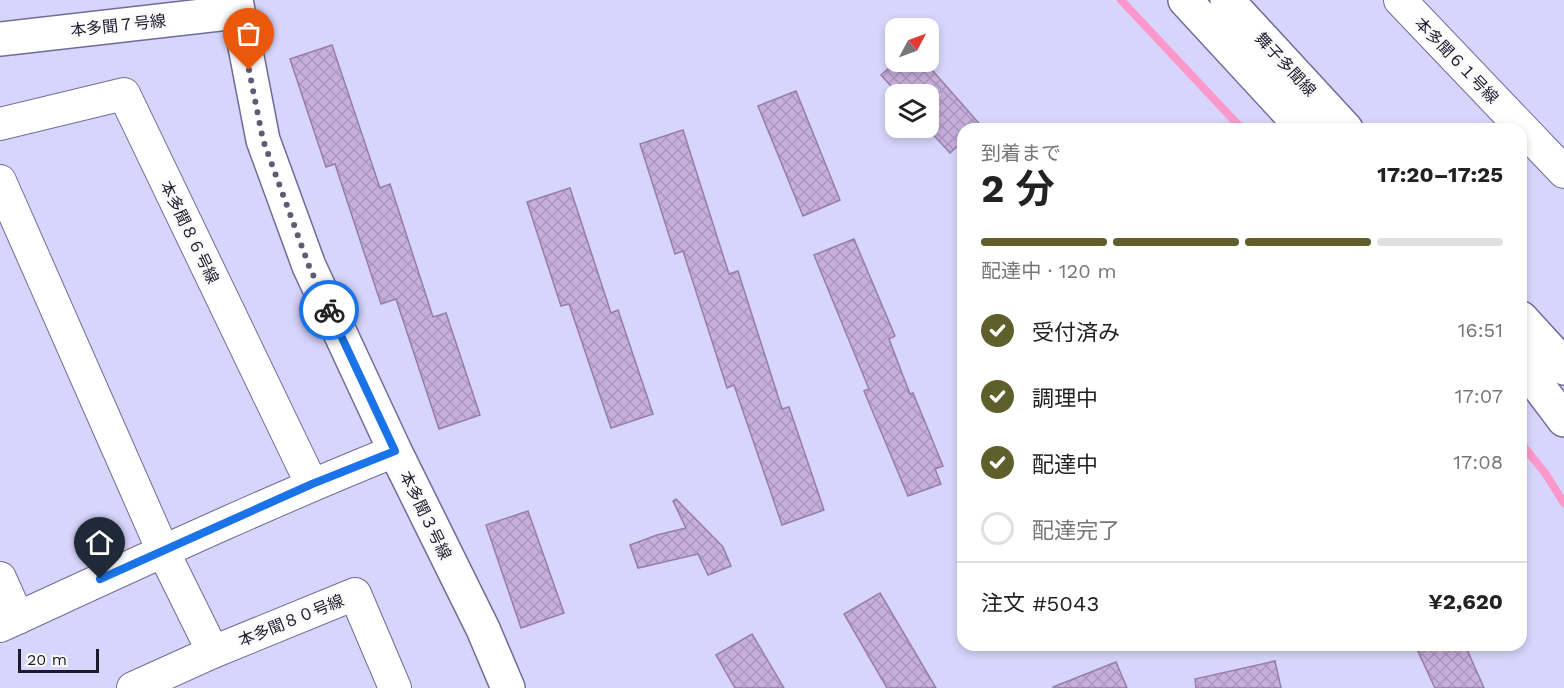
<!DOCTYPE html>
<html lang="ja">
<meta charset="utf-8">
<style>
body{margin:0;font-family:"Work Sans","Noto Sans JP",sans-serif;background:#f2f2f2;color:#222;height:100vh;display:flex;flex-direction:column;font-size:22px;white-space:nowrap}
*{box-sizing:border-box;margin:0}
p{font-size:20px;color:#767676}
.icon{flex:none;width:33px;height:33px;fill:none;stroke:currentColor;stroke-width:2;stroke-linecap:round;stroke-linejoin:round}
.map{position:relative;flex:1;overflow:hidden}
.drawer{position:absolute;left:957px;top:123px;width:570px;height:528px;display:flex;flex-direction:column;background:#fff;border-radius:18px;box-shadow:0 3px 9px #0003}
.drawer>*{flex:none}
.needle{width:39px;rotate:49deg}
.fabs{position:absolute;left:885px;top:18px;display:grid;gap:12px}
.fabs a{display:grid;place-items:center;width:54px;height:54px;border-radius:12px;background:#fff;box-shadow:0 3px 9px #0003;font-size:30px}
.scale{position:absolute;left:18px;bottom:15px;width:81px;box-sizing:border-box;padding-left:6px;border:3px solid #1c1a2c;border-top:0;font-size:16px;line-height:21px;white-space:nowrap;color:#1c1a2c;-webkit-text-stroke:4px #fbfbfb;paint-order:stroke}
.pin{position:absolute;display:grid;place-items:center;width:51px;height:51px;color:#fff;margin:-62px -26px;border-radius:50% 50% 50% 0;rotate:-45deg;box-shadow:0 0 6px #0007}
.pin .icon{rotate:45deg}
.courier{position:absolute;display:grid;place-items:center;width:60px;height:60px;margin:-30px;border:4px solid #1a73e8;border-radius:50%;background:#fff;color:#222;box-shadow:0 2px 8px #0007}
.summary em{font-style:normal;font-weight:700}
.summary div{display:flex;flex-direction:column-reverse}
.summary{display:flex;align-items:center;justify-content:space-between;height:102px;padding:0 24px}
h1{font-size:39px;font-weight:700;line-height:45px}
.bar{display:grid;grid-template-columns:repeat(4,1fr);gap:9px 6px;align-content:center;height:72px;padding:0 24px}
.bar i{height:8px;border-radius:4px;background:#e0e0e0}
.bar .on{background:#5f5f2c}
.bar p{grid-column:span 4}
.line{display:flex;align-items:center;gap:15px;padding:0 24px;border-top:2px solid #e0e0e0}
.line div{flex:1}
ol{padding:0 24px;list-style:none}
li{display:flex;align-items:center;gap:18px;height:66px}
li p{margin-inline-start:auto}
li .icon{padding:6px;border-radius:50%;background:#5f5f2c;color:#fff;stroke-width:4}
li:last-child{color:#767676}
li i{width:33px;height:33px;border:3px solid #e0e0e0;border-radius:50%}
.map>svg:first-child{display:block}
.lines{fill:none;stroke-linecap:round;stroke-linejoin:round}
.stream{stroke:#fd98cb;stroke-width:8}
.building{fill:url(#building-cross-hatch);stroke:#957ea8;stroke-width:1.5}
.minor-casing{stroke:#706b97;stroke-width:34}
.tertiary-casing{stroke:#706b97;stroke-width:36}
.minor{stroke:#fff;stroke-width:32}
.tertiary{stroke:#fff;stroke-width:33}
.done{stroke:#5e5b75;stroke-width:6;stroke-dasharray:0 10.8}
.route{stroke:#1a73e8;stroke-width:8}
.labels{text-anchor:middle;stroke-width:6;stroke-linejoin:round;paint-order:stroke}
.street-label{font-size:16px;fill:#1c1a2c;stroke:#fbfbfb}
</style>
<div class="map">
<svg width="1564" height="688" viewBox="0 0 1564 688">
<defs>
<pattern id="building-cross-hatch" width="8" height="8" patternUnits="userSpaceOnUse" patternTransform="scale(1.5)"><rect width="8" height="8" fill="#c7afdc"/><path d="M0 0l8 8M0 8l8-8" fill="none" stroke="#aa96bd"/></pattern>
</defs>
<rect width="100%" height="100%" fill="#d8d5fc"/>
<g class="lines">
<g class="stream">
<polyline points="1121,0 1242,129"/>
<polyline points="1521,443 1545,473 1564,503"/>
</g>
</g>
<g class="building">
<polygon points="332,45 380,188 390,184 433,317 446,313 480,415 439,429 396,299 381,304 335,164 326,167 290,59"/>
<polygon points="896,62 925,62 984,129 963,129 963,141 950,153 927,128 928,94 898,94 881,75"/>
<polygon points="796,91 840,200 803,216 758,106"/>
<polygon points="683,130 729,274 738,271 782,409 789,407 824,510 782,525 734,385 727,388 683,251 675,254 640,144"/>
<polygon points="570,188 611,313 618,310 653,414 611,428 569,304 561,306 527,202"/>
<polygon points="854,239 895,336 889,339 910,394 913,393 943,466 935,469 941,484 908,496 864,391 869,389 814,255"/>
<polygon points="676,499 723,547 731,566 708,575 698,554 638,568 630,545 657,535 686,528 673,501"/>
<polygon points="528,511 564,613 521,628 486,525"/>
<polygon points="880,593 936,688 887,688 844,614"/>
<polygon points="752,634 784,688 735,688 716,655"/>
<polygon points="1415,645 1465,645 1484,688 1435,688"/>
<polygon points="1275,661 1281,688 1196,688 1195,679"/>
<polygon points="1116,662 1127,688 1053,688 1053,687"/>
</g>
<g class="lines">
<defs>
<g id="minor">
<polyline points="1400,0 1564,172"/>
<polyline points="0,124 124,94 312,485"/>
<polyline points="0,181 163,551 213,652"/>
<polyline points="0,578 18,618"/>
<path d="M0 626C131 566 261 505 395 451"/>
<polyline points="133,688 213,652 355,594 395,688"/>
</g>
<g id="tertiary">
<polyline points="236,0 263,140 309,266 395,451 483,629 508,688"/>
<polyline points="1185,0 1304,129"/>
<polyline points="1227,0 1346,129"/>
<polyline points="0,39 237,12"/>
<polyline points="1521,318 1554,354 1564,368"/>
<polyline points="1521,363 1564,420"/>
</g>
</defs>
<use href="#minor" class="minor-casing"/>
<use href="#tertiary" class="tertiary-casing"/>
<use href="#minor" class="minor"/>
<use href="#tertiary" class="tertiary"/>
</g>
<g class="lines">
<polyline class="done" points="249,70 263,140 309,266 329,310"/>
<polyline class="route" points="100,579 312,484 395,451 329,310"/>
</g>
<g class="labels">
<g class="street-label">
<text transform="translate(118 25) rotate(-6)" y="6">本多聞７号線</text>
<text transform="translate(1457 60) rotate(46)" y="6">本多聞６１号線</text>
<text transform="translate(1286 64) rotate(47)" y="6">舞子多聞線</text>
<text transform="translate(190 232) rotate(64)" y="6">本多聞８６号線</text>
<text transform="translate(426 515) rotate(64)" y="6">本多聞３号線</text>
<text transform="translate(291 620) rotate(-22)" y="6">本多聞８０号線</text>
</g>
</g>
</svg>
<div class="fabs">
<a><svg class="needle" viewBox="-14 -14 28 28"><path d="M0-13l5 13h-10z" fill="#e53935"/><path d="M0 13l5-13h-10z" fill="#767676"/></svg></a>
<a><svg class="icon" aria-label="layers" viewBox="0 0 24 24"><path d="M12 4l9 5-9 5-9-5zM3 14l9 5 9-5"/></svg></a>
</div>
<div class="scale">20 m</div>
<div class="pin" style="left:249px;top:70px;background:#ea580c"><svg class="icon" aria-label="bag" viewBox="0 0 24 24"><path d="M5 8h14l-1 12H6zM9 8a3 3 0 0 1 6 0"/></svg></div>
<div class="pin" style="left:100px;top:579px;background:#1f2937"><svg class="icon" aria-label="home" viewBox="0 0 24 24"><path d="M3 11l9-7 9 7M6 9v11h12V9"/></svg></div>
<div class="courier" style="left:329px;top:310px"><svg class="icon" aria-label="bike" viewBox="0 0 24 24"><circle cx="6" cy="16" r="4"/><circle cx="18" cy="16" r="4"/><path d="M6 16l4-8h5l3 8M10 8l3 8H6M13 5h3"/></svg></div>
<section class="drawer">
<div class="summary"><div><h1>2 分</h1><p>到着まで</p></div><em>17:20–17:25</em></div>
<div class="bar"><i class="on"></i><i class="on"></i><i class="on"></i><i></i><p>配達中 · 120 m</p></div>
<ol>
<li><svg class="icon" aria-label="check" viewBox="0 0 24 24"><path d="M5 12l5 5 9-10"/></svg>受付済み<p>16:51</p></li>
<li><svg class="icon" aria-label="check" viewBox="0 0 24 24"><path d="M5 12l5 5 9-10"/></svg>調理中<p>17:07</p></li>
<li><svg class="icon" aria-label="check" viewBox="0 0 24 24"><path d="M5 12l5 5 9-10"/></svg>配達中<p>17:08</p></li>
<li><i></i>配達完了</li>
</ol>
<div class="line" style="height:78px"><div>注文 #5043</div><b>¥2,620</b></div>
</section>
</div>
